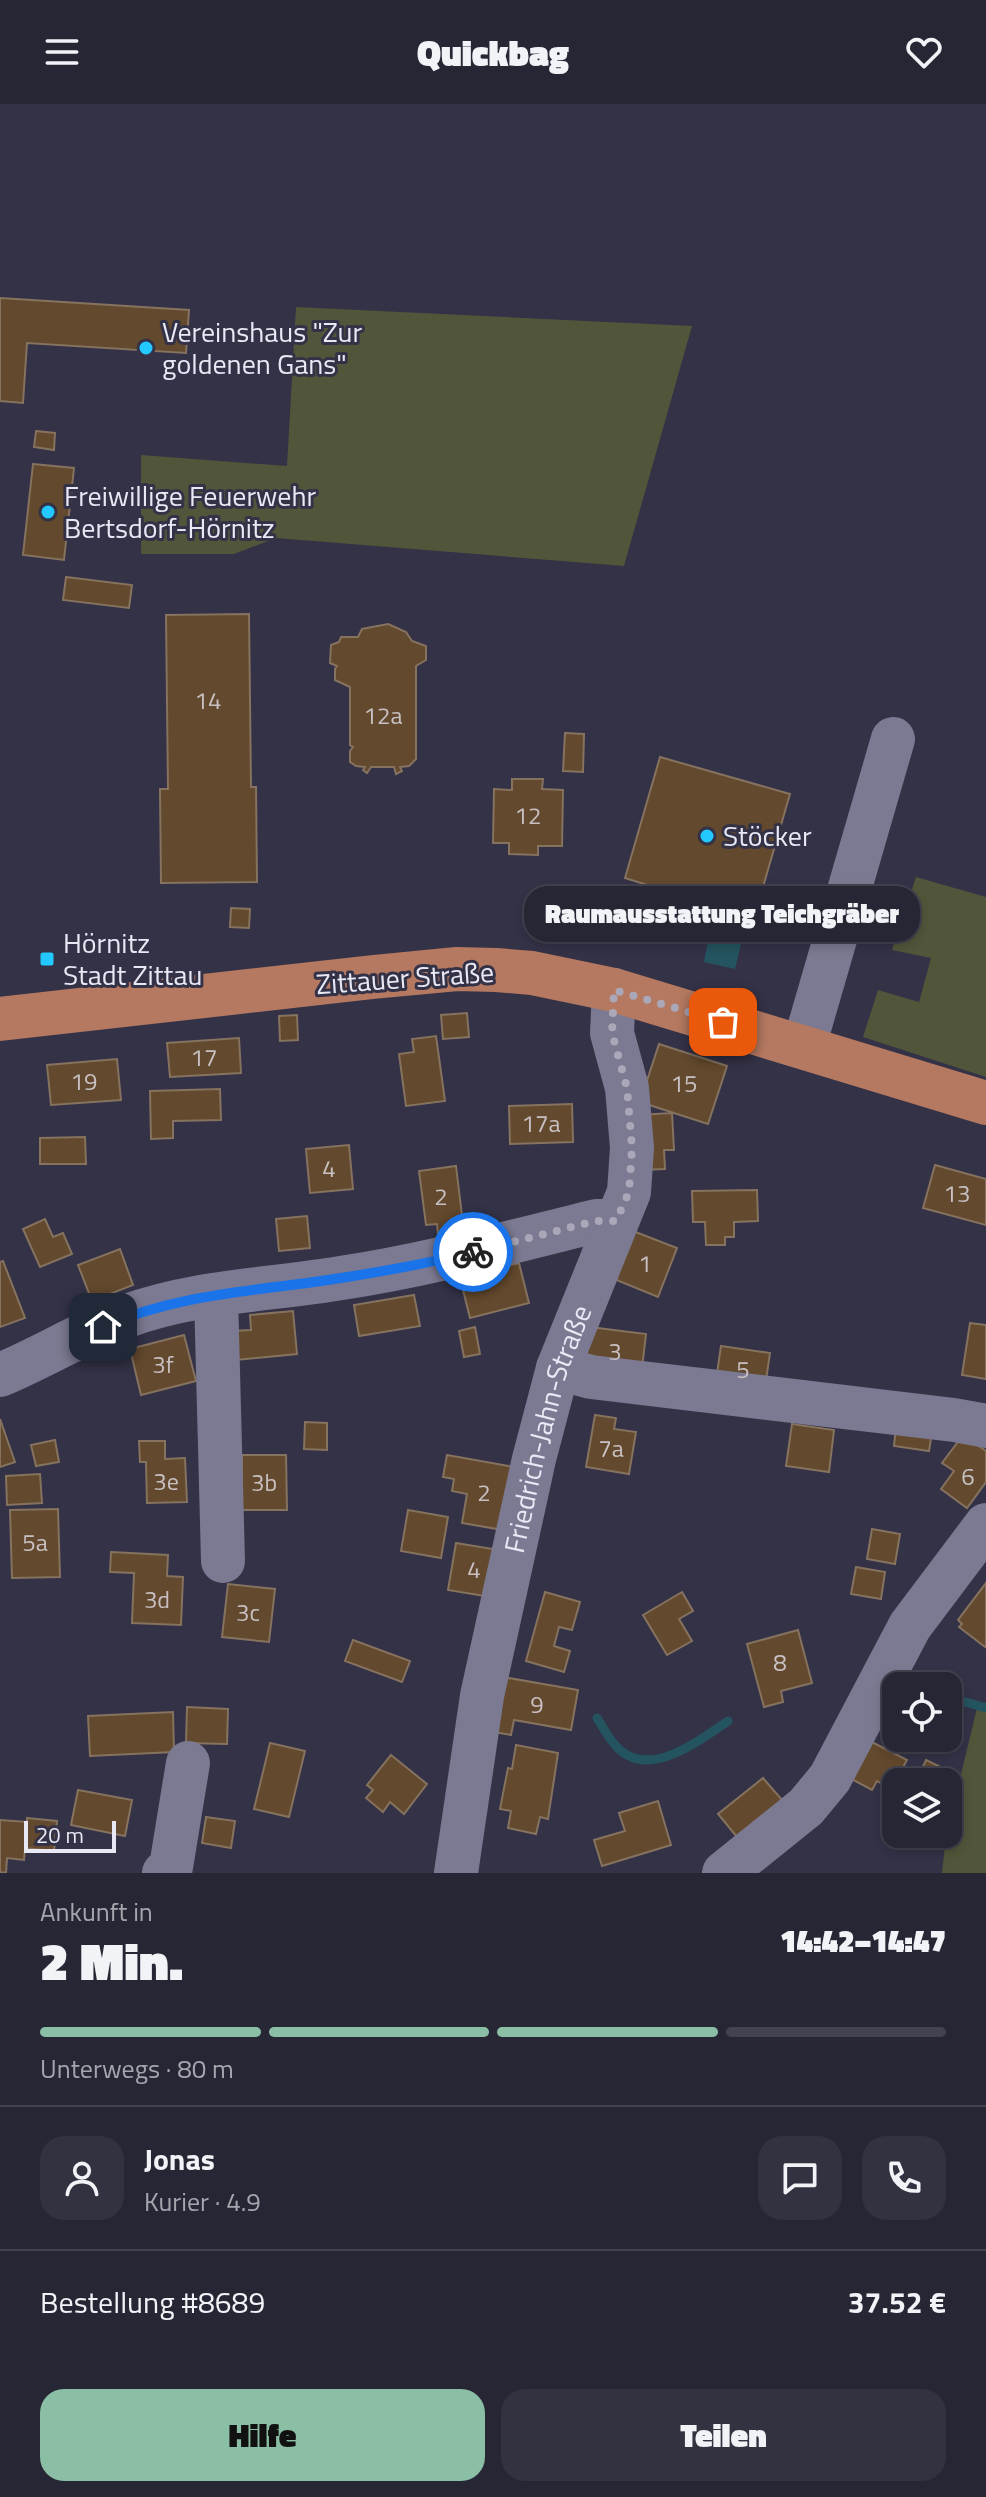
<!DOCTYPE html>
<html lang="de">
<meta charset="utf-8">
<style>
body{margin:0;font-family:"Titillium Web",sans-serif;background:#333241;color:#f1f3f6;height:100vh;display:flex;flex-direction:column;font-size:30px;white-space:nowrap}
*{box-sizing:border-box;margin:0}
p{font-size:26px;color:#a4a5ad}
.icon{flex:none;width:44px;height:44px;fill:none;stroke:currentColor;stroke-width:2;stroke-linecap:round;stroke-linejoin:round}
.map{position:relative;height:1769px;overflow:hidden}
.panel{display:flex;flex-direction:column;background:#272635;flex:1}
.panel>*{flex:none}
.controls{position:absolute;left:882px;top:1568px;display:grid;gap:16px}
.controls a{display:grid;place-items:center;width:80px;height:80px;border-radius:16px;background:#272635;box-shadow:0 4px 12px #0003,0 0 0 2px #434350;font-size:40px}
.scale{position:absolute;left:24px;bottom:20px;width:92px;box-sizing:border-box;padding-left:8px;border:4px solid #e9e8f5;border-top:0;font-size:22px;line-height:28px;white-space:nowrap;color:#e9e8f5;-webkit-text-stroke:6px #343247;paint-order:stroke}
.pin{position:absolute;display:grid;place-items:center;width:68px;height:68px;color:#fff;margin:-34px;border-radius:16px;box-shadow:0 4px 12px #0006}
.courier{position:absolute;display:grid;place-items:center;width:80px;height:80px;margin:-40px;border:6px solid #1a73e8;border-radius:50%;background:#fff;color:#222;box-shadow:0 2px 10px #0007}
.bubble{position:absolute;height:56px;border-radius:24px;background:#272635;box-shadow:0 4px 12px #0003,0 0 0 2px #434350;font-size:26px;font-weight:800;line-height:56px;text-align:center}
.headline em{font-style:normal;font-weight:800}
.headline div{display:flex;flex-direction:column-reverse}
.headline{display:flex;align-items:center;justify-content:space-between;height:136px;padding:0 40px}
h1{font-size:52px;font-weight:800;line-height:60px}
.bar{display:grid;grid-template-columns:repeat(4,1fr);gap:12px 8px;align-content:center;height:96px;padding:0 40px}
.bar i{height:10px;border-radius:6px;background:#434350}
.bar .active{background:#8abfa5}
.bar p{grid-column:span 4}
.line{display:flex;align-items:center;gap:20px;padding:0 40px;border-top:2px solid #434350}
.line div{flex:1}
.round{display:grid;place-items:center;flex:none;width:84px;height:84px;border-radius:24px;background:#333241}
.action{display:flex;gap:16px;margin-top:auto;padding:16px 40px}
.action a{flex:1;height:92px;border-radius:24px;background:#8abfa5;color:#111;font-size:32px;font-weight:800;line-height:92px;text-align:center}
.action a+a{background:#333241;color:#f1f3f6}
header{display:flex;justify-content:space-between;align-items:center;height:104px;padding:0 40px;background:#272635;font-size:36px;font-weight:800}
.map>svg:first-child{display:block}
.green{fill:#51553a}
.water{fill:#245460}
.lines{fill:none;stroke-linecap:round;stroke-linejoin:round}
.stream{stroke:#245460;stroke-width:9}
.building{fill:#63492d;stroke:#85725f;stroke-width:2}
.minor{stroke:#7b7a92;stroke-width:44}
.major{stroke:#b57961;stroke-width:44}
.done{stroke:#aaa8b8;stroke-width:8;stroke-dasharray:0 14.4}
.route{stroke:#1a73e8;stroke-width:10}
.poi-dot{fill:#23c9fe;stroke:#343247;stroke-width:3}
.labels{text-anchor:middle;stroke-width:6;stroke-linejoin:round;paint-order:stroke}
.number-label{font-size:24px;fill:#c8c0c3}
.poi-label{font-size:28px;fill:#e9e8f5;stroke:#343247;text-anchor:start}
.street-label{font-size:28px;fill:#e9e8f5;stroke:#343247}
</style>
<header><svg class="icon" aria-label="menu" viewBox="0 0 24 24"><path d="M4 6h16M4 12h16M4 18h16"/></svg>Quickbag<svg class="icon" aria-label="heart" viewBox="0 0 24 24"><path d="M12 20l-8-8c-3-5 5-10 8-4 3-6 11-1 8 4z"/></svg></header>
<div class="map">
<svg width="986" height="1769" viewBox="0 0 986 1769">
<rect width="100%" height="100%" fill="#343247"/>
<g class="green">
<polygon points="296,203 692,222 624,462 276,434 234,450 141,450 141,351 287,362"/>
<polygon points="916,773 986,793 986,973 863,933 878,886 919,898 931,854 892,846"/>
<polygon points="978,1600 986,1601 986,1769 942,1769 946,1732"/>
</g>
<polygon class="water" points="709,832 741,840 735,865 704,858"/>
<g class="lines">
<g class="stream">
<polyline points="899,1572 920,1582"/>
<polyline points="948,1593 986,1604"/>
<path d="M597 1614C603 1623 608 1633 615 1641 647 1678 698 1637 728 1617"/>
</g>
</g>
<g class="building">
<polygon points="0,194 189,206 186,249 27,239 23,299 0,297"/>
<polygon points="36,327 55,329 54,346 34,343"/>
<polygon points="33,360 74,364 64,456 23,451"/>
<polygon points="66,473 132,481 129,504 63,496"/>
<polygon points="249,510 251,683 256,683 257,778 161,779 160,685 168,685 166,511"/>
<polygon points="388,520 406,528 412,537 426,542 426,556 416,562 416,655 409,662 400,663 402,667 396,670 394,663 371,663 367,669 363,666 365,663 356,662 350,658 350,647 353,643 350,641 350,583 335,576 335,565 337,562 330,559 331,541 339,538 341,533 358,533 362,525"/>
<polygon points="565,629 584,630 583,668 563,667"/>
<polygon points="660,653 790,690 754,814 625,774"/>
<polygon points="512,675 543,675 542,685 563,686 562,742 538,742 538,751 509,750 509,739 493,739 494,685 512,686"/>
<polygon points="231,804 250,805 249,824 230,823"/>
<polygon points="467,909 469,933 443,935 441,911"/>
<polygon points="297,911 298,936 280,937 279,912"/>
<polygon points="436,932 445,997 406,1002 399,950 414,948 412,935"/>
<polygon points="239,934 241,969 170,973 167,939"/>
<polygon points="659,940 727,962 708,1020 640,998"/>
<polygon points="117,955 121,996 51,1001 47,961"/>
<polygon points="220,985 221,1016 173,1017 173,1034 151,1035 150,987"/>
<polygon points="572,1000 573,1038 510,1040 509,1002"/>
<polygon points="672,1009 674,1046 664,1046 665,1065 641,1066 638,1011"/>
<polygon points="85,1033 86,1060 40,1060 40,1034"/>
<polygon points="349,1041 353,1085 310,1089 306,1045"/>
<polygon points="935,1061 986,1075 986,1121 923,1104"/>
<polygon points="456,1062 464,1128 438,1131 437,1120 426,1121 419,1067"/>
<polygon points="757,1086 758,1117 734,1118 734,1133 725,1133 725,1141 706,1141 705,1118 693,1118 692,1087"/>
<polygon points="307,1112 310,1144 279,1147 276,1115"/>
<polygon points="45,1115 53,1133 63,1129 72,1150 40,1163 23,1125"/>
<polygon points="633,1127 677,1144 658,1193 614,1175"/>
<polygon points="120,1145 133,1181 92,1197 78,1161"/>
<polygon points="3,1157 25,1214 0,1223 0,1158"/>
<polygon points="519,1159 529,1199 470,1214 460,1174"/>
<polygon points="414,1191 420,1222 359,1232 354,1201"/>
<polygon points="293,1207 297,1250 236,1256 233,1227 251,1226 250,1211"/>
<polygon points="970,1219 986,1221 986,1275 962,1271"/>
<polygon points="475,1223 480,1250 464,1253 459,1227"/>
<polygon points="590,1223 646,1230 641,1273 584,1266"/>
<polygon points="184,1231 196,1277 141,1291 130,1245"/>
<polygon points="721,1242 770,1249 764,1290 715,1283"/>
<polygon points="595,1311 616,1314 614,1325 636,1328 629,1370 586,1363"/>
<polygon points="0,1315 15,1358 0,1363"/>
<polygon points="305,1318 327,1319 327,1346 304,1345"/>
<polygon points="792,1320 834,1326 829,1368 786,1362"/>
<polygon points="896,1323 932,1328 929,1347 894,1342"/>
<polygon points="963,1331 986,1347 986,1378 967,1404 941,1385 954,1367 942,1359"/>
<polygon points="55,1336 59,1358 36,1362 31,1341"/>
<polygon points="139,1337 165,1337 165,1355 185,1354 187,1398 147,1399 146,1358 140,1358"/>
<polygon points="242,1351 286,1351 287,1406 242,1406"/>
<polygon points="447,1351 514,1363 503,1426 462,1419 467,1390 452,1387 454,1375 443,1373"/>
<polygon points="40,1370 42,1399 7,1401 6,1372"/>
<polygon points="58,1405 60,1473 12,1474 10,1406"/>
<polygon points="408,1406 448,1413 441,1454 401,1447"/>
<polygon points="872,1425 900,1430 895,1460 867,1455"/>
<polygon points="456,1439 499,1446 491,1493 448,1486"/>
<polygon points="111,1448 168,1451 167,1472 183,1473 181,1521 132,1519 134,1469 110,1468"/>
<polygon points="856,1463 885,1468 881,1495 851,1490"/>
<polygon points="986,1479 986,1541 985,1543 959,1523 962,1520 958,1516"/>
<polygon points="228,1480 275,1485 269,1538 222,1533"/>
<polygon points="545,1488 580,1498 572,1526 559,1523 554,1542 570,1547 564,1568 526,1557"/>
<polygon points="682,1488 693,1507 679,1515 692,1537 667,1551 643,1511"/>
<polygon points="798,1526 812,1579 781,1587 783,1598 764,1603 747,1540"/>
<polygon points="353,1536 410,1557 402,1578 345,1557"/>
<polygon points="503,1573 578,1586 571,1626 514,1616 511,1631 493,1628"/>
<polygon points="187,1603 228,1605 227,1640 186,1639"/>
<polygon points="173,1608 174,1648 90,1652 88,1612"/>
<polygon points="864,1634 907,1656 891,1685 877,1677 872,1686 844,1671"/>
<polygon points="270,1639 305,1647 289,1713 254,1705"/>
<polygon points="516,1641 558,1649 548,1715 540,1713 536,1730 508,1724 511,1707 500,1705 508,1664 512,1665"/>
<polygon points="391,1651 427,1680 404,1710 390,1698 383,1708 366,1694 373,1686 367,1681"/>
<polygon points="926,1656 953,1669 948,1679 916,1678"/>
<polygon points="763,1674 783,1697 737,1733 718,1710"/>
<polygon points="78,1686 132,1696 125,1732 71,1721"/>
<polygon points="658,1697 671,1741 602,1762 594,1736 625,1727 619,1709"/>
<polygon points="206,1713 235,1717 231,1744 202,1739"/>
<polygon points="27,1714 57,1717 54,1747 25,1744 24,1756 7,1754 6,1769 0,1768 0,1716 27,1718"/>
</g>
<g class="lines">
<g class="minor">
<polyline points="804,942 893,635"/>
<polyline points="216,1191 223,1457"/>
<polyline points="558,1264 591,1273 954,1316 986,1322"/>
<path d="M0 1271C43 1253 83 1228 127 1212 195 1187 270 1186 341 1174 427 1161 511 1138 596 1117H616"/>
<polyline points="164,1769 171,1763 188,1659"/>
<path id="s1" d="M456 1769 482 1592 534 1355 558 1264 629 1088 632 1044 627 984 612 929 614 886"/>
<polyline points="724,1769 806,1703 830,1674 910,1522 986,1421"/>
</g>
<polyline class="major" points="0,915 373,873 457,865 496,866 532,869 614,886 986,999"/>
</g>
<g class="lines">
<polyline class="done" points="473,1148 596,1117 616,1117 629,1088 632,1044 627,984 612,929 614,886 723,918"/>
<path class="route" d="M103 1223C178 1189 261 1187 341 1174 385 1167 430 1159 473 1148"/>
</g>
<g class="poi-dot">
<circle cx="146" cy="244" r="8"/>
<circle cx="48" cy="408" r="8"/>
<circle cx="707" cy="732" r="8"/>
<rect x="39" y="847" width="16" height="16" rx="4"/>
</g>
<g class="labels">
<g class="number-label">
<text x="208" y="605">14</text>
<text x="383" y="620">12a</text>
<text x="528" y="720">12</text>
<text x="204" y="962">17</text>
<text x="84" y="986">19</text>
<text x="684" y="988">15</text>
<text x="541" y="1028">17a</text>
<text x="329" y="1073">4</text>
<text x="957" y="1098">13</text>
<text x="441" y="1101">2</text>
<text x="645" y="1168">1</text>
<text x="615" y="1256">3</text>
<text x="163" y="1269">3f</text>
<text x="743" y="1274">5</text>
<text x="611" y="1353">7a</text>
<text x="968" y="1381">6</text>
<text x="166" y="1386">3e</text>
<text x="264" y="1387">3b</text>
<text x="484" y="1397">2</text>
<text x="35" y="1447">5a</text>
<text x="474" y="1474">4</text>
<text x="157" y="1504">3d</text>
<text x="248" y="1517">3c</text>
<text x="780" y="1567">8</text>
<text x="537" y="1609">9</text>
</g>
<g class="poi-label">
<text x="162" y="238">Vereinshaus "Zur<tspan x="162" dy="32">goldenen Gans"</tspan></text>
<text x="64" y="402">Freiwillige Feuerwehr<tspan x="64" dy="32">Bertsdorf-Hörnitz</tspan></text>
<text x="723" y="742">Stöcker</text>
<text x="63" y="849">Hörnitz<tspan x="63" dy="32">Stadt Zittau</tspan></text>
</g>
<g class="street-label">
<text transform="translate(405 874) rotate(-4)" y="10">Zittauer Straße</text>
<text dy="10" stroke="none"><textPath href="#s1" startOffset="454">Friedrich-Jahn-Straße</textPath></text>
</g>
</g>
</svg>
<div class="controls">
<a><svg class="icon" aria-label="locate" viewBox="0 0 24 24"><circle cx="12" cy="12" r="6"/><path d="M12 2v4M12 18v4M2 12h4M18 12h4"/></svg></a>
<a><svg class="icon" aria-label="layers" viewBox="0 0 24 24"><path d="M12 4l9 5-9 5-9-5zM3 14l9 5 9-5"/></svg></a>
</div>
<div class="scale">20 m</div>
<div class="pin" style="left:723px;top:918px;background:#ea580c"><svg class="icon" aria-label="bag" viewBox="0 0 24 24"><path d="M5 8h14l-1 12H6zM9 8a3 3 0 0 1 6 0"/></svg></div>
<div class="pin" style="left:103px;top:1223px;background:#1f2937"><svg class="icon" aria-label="home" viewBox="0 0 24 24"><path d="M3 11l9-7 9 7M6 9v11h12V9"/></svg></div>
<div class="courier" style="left:473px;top:1148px"><svg class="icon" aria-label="bike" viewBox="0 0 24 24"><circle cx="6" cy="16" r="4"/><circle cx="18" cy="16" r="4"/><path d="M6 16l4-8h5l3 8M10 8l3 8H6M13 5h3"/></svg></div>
<div class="bubble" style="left:524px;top:782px;width:396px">Raumausstattung Teichgräber</div>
</div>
<section class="panel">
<div class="headline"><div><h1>2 Min.</h1><p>Ankunft in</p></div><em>14:42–14:47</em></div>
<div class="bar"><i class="active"></i><i class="active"></i><i class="active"></i><i></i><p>Unterwegs · 80 m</p></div>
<div class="line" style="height:144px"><a class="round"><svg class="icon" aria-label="person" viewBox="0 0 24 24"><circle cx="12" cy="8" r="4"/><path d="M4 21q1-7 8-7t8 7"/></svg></a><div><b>Jonas</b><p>Kurier · 4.9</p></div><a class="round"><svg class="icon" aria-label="chat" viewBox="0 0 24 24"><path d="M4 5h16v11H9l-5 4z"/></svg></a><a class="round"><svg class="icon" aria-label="phone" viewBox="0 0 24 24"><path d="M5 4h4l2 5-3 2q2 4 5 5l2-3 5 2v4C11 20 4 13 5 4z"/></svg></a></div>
<div class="line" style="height:104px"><div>Bestellung #8689</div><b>37.52 €</b></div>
<div class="action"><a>Hilfe</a><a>Teilen</a></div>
</section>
